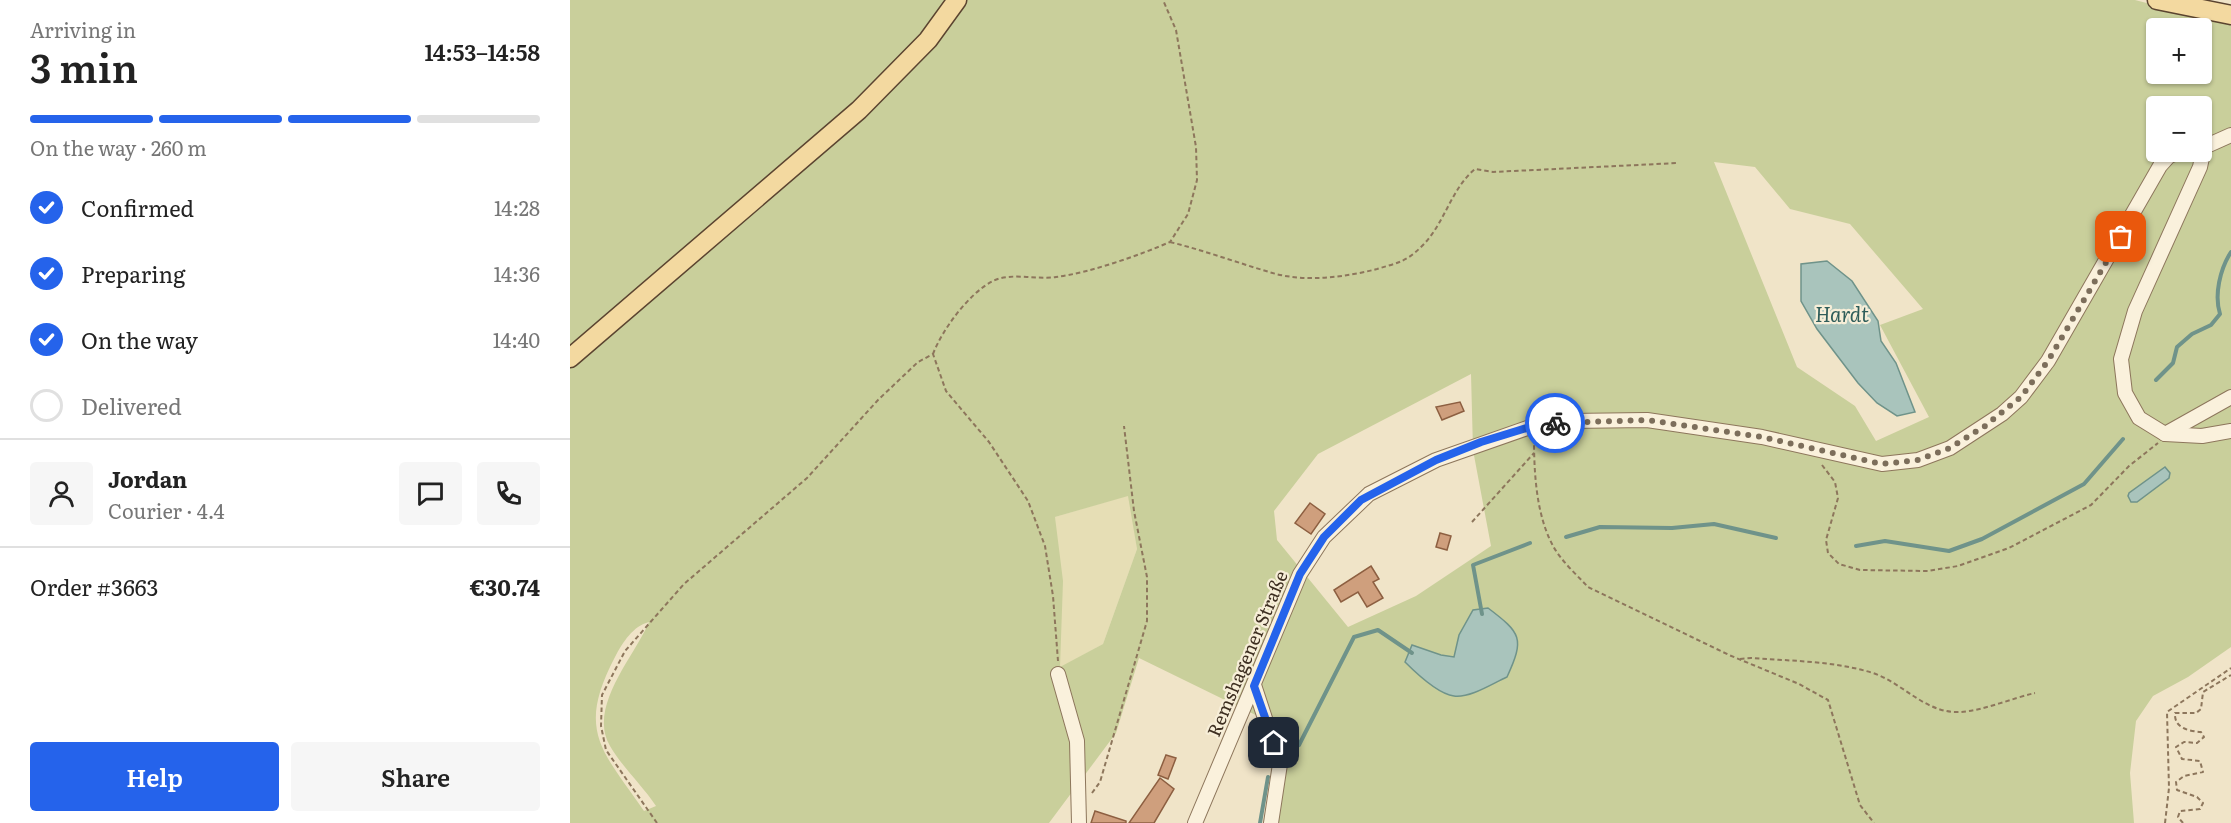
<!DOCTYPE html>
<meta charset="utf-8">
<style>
body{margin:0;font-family:Literata,serif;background:#f6f6f6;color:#222;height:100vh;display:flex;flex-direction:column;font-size:22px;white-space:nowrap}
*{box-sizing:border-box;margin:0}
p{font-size:20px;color:#767676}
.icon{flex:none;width:33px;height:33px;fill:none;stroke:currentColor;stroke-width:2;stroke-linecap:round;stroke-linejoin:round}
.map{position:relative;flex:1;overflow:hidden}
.details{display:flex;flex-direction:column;background:#fff;width:570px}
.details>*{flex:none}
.tools{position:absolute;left:1576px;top:18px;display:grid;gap:12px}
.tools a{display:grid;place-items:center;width:66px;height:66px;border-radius:6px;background:#fff;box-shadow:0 2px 4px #0004;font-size:30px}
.pin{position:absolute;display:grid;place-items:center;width:51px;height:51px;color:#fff;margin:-26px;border-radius:12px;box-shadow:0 3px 9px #0006}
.courier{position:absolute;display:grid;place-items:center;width:60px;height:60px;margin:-30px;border:4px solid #2563eb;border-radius:50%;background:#fff;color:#222;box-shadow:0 2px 8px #0007}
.headline em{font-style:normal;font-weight:600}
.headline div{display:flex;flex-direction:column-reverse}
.headline{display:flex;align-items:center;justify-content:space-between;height:102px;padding:0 30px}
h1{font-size:39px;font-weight:600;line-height:45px}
.bar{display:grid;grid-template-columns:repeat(4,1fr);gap:9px 6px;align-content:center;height:72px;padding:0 30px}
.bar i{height:8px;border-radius:4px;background:#e0e0e0}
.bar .on{background:#2563eb}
.bar p{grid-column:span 4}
.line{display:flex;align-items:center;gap:15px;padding:0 30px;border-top:2px solid #e0e0e0}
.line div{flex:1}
.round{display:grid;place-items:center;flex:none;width:63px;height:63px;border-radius:6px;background:#f6f6f6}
ol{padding:0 30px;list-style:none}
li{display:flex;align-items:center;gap:18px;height:66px}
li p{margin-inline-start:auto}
li .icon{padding:6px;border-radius:50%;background:#2563eb;color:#fff;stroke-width:4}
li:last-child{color:#767676}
li i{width:33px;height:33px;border:3px solid #e0e0e0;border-radius:50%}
.button{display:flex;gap:12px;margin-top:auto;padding:12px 30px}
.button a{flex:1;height:69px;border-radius:6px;background:#2563eb;color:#fff;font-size:24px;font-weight:600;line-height:69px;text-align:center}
.button a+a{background:#f6f6f6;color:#222}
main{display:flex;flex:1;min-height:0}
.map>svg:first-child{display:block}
.farmland{fill:#e6deb5}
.green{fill:#c9cf9b;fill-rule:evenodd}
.water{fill:#a9c4bc;stroke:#6f938a;stroke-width:1.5}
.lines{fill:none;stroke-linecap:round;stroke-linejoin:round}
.stream{stroke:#6f938a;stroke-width:4}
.building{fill:#cf9f7d;stroke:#8d5f41;stroke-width:1.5}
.minor-casing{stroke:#8d765c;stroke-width:16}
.major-casing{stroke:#5b4430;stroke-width:21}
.path{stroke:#8d765c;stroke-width:2;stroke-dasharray:4.5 3;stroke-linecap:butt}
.minor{stroke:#faf1dc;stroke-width:14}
.major{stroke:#f3d9a0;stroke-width:18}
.done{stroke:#7c6e5b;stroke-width:6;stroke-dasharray:0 10.8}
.route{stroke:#2563eb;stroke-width:8}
.labels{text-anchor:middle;stroke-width:4.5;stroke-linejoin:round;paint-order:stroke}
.street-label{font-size:18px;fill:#3d2e20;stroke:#f7eed8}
.water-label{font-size:20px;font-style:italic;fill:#2f5d5a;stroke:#f7eed8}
</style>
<main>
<section class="details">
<div class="headline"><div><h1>3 min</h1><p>Arriving in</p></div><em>14:53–14:58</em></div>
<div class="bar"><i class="on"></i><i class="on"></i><i class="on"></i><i></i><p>On the way · 260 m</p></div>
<ol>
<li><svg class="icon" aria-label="check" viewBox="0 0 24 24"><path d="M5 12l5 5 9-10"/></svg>Confirmed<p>14:28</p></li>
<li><svg class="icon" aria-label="check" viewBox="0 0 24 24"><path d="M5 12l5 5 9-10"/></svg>Preparing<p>14:36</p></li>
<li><svg class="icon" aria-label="check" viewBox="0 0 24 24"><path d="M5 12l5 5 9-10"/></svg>On the way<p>14:40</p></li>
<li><i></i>Delivered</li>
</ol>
<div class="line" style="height:108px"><a class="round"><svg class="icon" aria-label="person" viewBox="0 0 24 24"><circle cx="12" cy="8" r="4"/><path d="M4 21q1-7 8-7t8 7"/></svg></a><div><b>Jordan</b><p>Courier · 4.4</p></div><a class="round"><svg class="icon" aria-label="chat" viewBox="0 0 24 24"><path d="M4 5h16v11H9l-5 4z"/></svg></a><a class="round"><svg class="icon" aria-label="phone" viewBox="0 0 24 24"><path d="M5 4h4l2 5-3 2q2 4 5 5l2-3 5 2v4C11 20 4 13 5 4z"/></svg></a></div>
<div class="line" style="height:78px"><div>Order #3663</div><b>€30.74</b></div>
<div class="button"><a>Help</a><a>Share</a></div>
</section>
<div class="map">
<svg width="1661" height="823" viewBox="0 0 1661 823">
<rect width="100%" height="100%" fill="#f0e4c8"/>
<polygon class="farmland" points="559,495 567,549 533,644 490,668 485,517"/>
<g class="green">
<polygon points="0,0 378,0 347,41 289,99 0,349"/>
<path d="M395 0H1565L1661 25V647L1618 677 1583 696 1566 721 1560 773 1564 823H704L713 765 702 723 569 658 546 733 479 823H0V368L231 169ZM1587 28H1632V74H1587ZM1587 106H1632V152H1587ZM1144 162 1185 167 1220 209 1280 224 1353 309 1310 325 1359 417 1306 441 1285 406 1227 367ZM901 374 903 450 921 546 846 596 778 627 707 540 704 511 748 454ZM558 496 567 549 533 644 490 667 493 581 485 517ZM79 622C65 656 17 707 40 746 53 768 72 785 86 806L74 811C32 750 6 731 45 657 53 642 63 626 79 622Z"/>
</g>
<g class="water">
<polygon points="1257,261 1282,281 1308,321 1311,341 1326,363 1345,412 1327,416 1307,403 1288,383 1247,329 1231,301 1231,264"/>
<polygon points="1595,467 1600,473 1599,478 1567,502 1561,502 1558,496 1559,493"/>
<path d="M918 608C951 633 955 638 937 677 923 683 901 698 884 696 868 694 846 673 835 662L842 645 871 655 884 657 889 635 903 610Z"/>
</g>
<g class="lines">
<g class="stream">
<path d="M1586 380 1603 363 1607 347 1622 334 1641 325 1650 314C1644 295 1650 269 1661 252"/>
<polyline points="996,537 1030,527 1102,528 1144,524 1206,538"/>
<polyline points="1286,546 1315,541 1379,551 1412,539 1514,484 1553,439"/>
<polyline points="912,614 903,565 960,543"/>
<polyline points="718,752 729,745 784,637 808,630 842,653"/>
<polyline points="690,823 698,777"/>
</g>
</g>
<g class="building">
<polygon points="890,402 894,411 872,420 866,407"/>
<polygon points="740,503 755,514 741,534 725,523"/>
<polygon points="870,533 881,536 877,550 866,547"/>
<polygon points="801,566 809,579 803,582 813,598 797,607 788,592 771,602 764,590"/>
<polygon points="596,755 606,758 598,779 588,775"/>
<polygon points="590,778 604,789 584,823 559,823"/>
<polygon points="525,811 556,821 556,823 521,823"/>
</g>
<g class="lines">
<defs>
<g id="minor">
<polyline points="1632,148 1661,135"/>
<polyline points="1634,148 1630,167 1565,311 1551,359 1555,393 1569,418 1595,434 1632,436 1661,431"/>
<polyline points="1595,434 1661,397"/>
<polyline points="488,674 507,741 509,823"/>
<polyline points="684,685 710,764 701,823"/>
<polyline points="625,823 730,574 754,537 799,494 866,460 963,426 999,421 1077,420 1192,437 1312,464 1348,460 1380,448 1432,414 1451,397 1478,361 1590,166 1599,156 1609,152"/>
</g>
<g id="major">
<polyline points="1587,0 1661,15"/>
<polyline points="0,358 289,110 358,40 387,0"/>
</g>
</defs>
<use href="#minor" class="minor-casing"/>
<use href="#major" class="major-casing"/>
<g class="path">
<path d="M600 242C636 251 671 264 706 274 738 282 776 277 807 269 827 263 836 262 851 247 875 224 880 190 905 169L923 172 1108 163"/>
<path d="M363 354C372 330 399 293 423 281 441 272 467 280 486 277 519 273 570 255 600 242L618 214 627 180 626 147 606 30 593 0"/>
<path d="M964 438C964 472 966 513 982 544 990 560 1006 574 1018 587L1159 655 1229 684 1258 700 1290 805 1304 823"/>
<polyline points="1252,465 1265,482 1268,498 1256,540 1258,553 1269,564 1290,570 1358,571 1388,566 1439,548 1521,505 1559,466 1588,443"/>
<polyline points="902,522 964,453"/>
<path d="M1170 659 1181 658C1222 661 1264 661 1303 673 1333 683 1356 714 1390 712 1412 711 1443 698 1465 693"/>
<polyline points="522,793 530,782 577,621 577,577 564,511 554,426"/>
<polyline points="87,823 36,750 31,726 32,695 55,651 114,584 237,478 308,400 348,362 363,354 376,391 419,442 458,501 475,546 483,596 488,661"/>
<polyline points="1595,823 1599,788 1597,712 1661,668"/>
<path d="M1613 823 1608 817 1610 811 1630 809 1633 803 1627 797 1607 790 1606 782 1614 776 1633 772 1630 761 1612 759 1606 747 1614 742 1627 743 1634 737 1631 732C1618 731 1604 728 1605 713H1626L1631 709 1633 692 1661 675"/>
</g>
<use href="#minor" class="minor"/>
<use href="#major" class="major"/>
</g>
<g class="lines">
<polyline class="done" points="985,423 1077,420 1192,437 1312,464 1348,460 1380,448 1415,426 1451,397 1478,361 1551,237"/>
<polyline class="route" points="704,743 684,686 730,574 754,537 791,500 866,460 911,442 963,426 985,423"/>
</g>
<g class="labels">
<g class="street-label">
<text transform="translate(678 654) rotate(-67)" y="6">Remshagener Straße</text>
</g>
<g class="water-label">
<text x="1272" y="322">Hardt</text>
</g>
</g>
</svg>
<div class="tools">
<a>+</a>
<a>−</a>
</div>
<div class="pin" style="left:1551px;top:237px;background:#ea580c"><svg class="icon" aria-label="bag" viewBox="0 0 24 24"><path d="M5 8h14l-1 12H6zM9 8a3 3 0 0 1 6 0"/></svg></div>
<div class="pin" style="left:704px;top:743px;background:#1f2937"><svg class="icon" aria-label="home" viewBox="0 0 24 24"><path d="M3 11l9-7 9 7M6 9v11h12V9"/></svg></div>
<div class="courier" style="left:985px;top:423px"><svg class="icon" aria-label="bike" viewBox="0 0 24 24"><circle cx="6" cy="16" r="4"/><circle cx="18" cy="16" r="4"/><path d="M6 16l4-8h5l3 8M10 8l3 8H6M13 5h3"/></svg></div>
</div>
</main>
